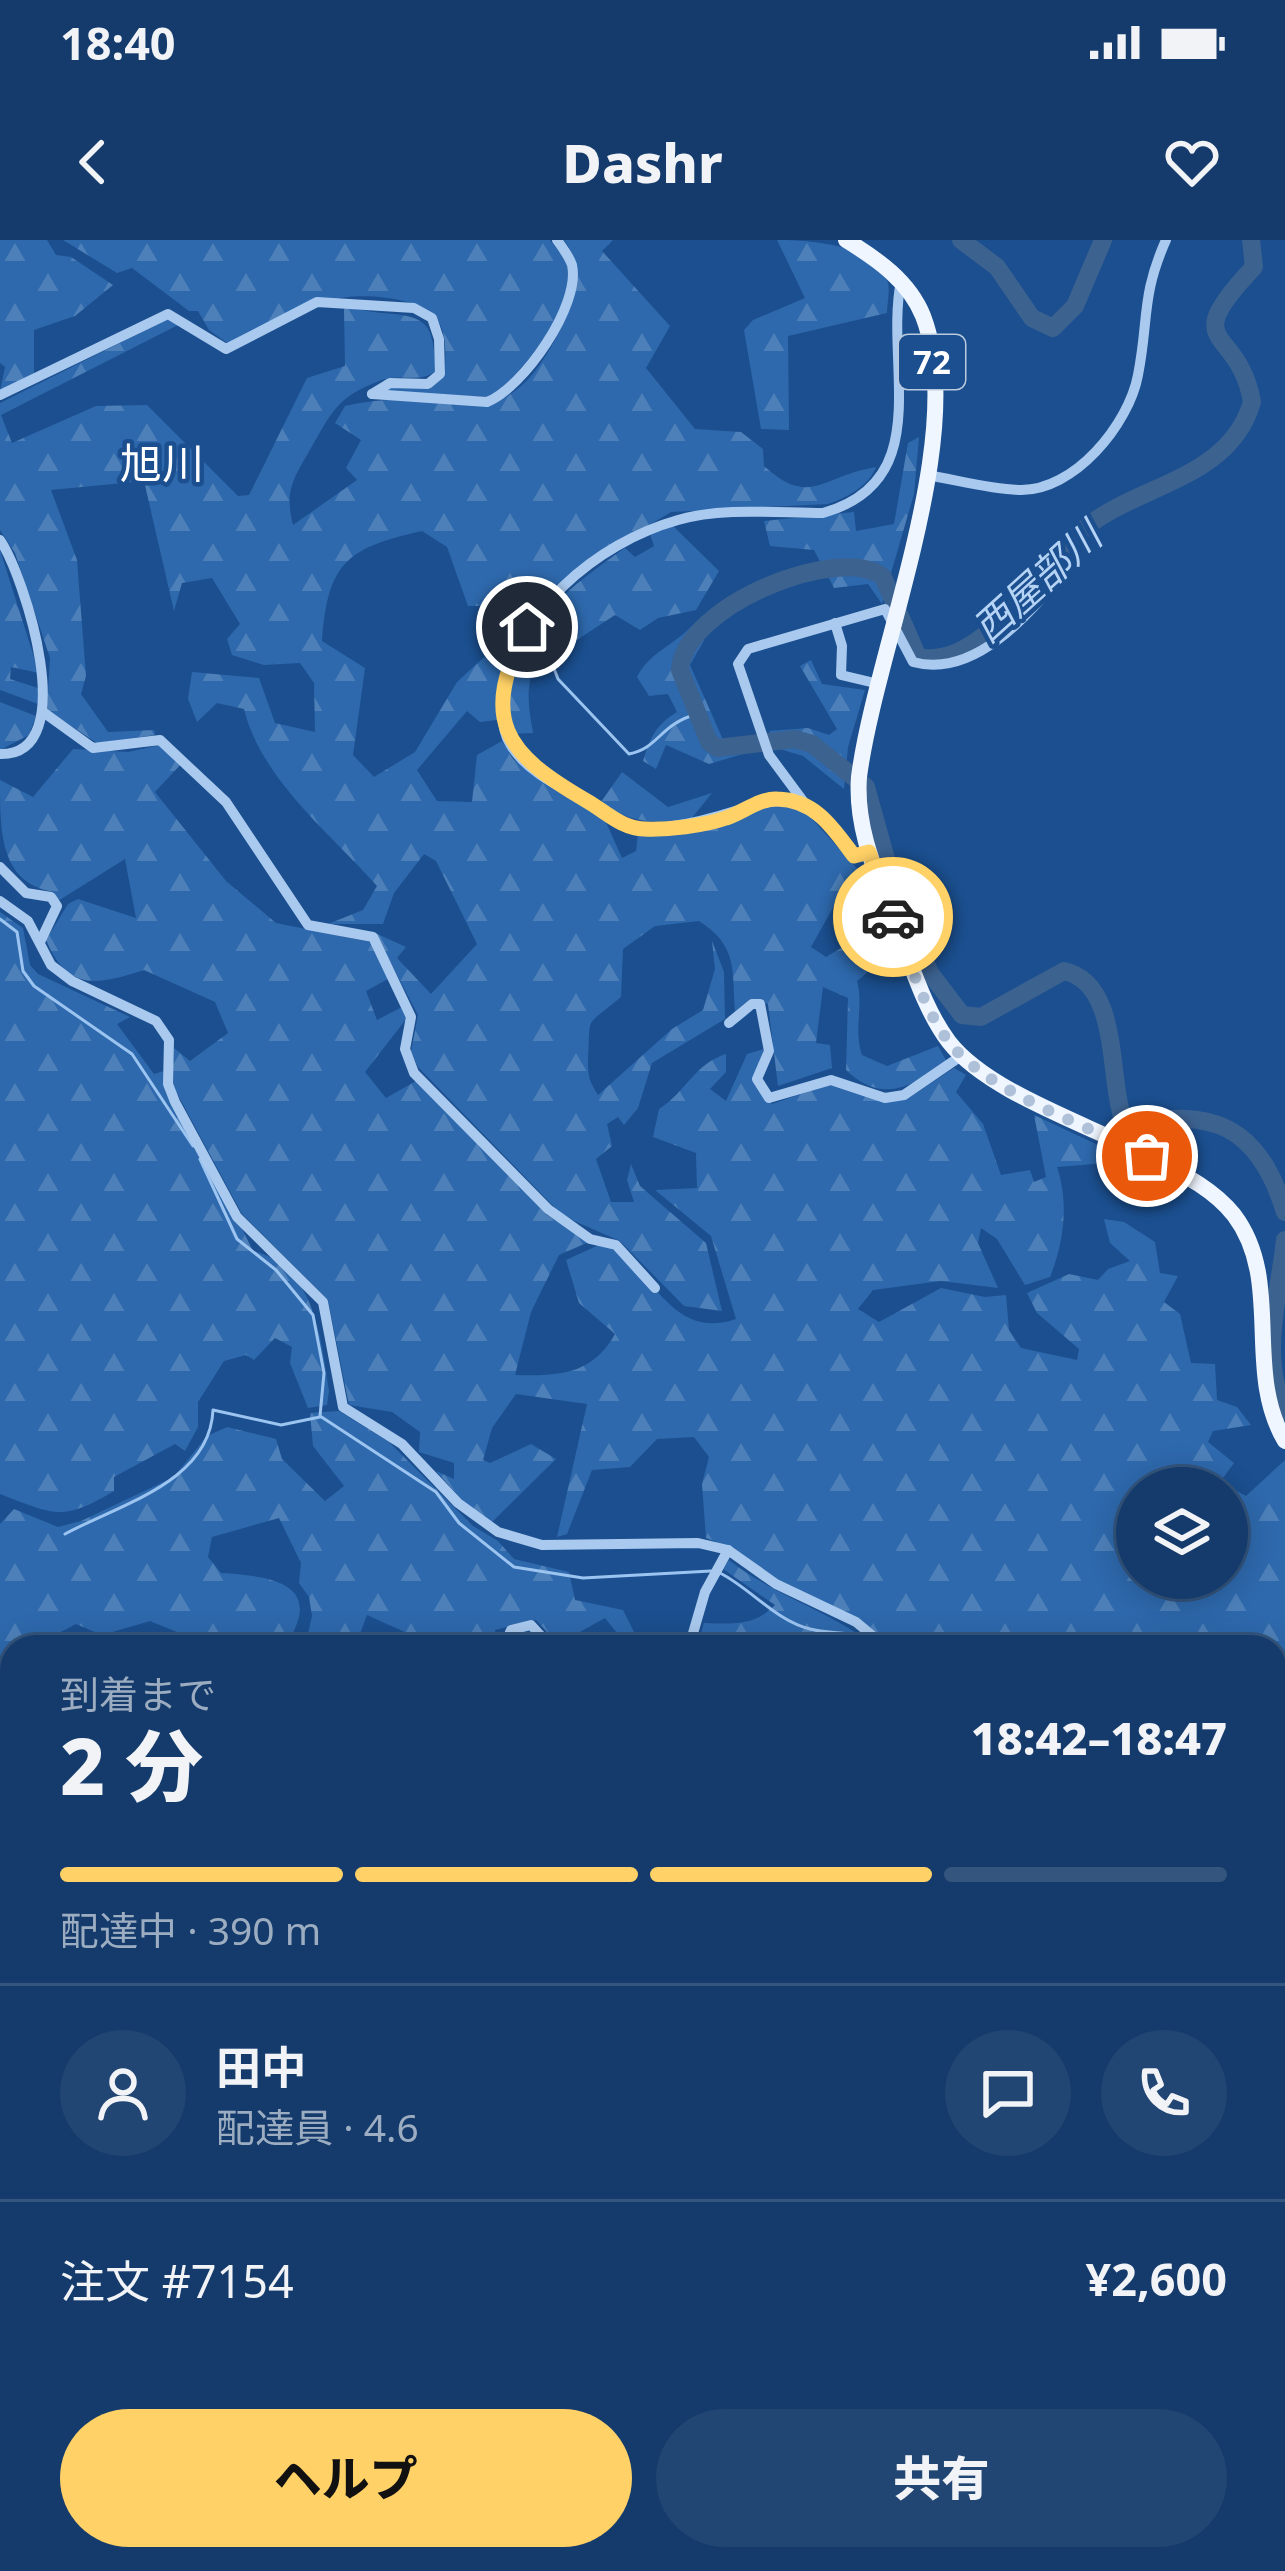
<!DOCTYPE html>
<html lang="ja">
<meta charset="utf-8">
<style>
body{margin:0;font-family:"Noto Sans","Noto Sans JP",sans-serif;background:#214673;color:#f1f3f6;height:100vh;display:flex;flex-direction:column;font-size:45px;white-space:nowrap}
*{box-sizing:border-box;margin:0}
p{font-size:39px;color:#9dadc1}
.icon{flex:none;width:66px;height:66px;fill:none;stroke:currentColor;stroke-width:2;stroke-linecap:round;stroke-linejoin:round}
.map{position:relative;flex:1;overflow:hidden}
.side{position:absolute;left:0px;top:1395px;width:1287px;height:936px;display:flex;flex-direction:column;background:#143b6b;border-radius:36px 36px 0 0;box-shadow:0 6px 30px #0003,0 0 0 3px #33557e}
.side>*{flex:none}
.tools{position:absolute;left:1116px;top:1227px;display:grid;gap:24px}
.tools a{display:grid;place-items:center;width:132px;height:132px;border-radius:50%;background:#143b6b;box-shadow:0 6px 30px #0003,0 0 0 3px #33557e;font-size:60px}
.pin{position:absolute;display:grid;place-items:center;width:102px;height:102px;color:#fff;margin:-51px;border:6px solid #fff;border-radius:50%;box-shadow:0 3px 12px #0007}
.courier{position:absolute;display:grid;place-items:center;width:120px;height:120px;margin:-60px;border:9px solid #ffd166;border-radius:50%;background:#fff;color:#222;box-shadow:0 3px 15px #0007}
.summary em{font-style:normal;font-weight:800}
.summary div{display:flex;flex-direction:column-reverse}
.summary{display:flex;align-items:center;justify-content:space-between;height:204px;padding:0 60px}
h1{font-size:78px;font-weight:800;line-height:90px}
.bar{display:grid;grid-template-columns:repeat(4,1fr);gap:18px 12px;align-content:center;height:144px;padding:0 60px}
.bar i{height:15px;border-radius:9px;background:#33557e}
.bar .current{background:#ffd166}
.bar p{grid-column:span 4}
.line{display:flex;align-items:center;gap:30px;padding:0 60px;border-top:3px solid #33557e}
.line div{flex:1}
.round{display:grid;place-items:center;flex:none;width:126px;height:126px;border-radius:63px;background:#214673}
.action{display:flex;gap:24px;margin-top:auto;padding:24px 60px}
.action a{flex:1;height:138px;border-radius:72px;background:#ffd166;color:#111;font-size:48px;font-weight:800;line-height:138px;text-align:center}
.action a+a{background:#214673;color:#f1f3f6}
.status{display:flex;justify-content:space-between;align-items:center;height:84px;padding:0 60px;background:#143b6b;direction:ltr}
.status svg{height:33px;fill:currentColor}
header{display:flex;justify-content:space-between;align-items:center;height:156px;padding:0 60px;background:#143b6b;font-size:54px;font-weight:800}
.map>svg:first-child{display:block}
.forest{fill:url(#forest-firs);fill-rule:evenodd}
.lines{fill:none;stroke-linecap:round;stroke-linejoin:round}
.stream{stroke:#9cc4f0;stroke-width:3}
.river{stroke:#3c6290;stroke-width:18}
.minor{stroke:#a9c9ee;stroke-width:10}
.primary{stroke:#f0f6ff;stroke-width:16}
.done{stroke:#afc1d8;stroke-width:12;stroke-dasharray:0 21.6}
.route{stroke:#ffd166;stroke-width:15}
.labels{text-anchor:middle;stroke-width:9;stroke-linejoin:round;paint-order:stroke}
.shield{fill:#1b4f8f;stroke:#bbcadd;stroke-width:3}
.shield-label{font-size:33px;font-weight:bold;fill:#fff}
.water-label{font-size:39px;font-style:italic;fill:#b5d3f5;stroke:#1b4f8f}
.quarter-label{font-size:42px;fill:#fff;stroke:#1b4f8f}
</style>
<div class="status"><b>18:40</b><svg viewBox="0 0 49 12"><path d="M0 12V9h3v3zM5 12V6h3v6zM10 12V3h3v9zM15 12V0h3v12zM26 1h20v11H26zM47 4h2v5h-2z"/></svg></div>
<header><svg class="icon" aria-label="back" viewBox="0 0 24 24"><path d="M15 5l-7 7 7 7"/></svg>Dashr<svg class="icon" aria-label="heart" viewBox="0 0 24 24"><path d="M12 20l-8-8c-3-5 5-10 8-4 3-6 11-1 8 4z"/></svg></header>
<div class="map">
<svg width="1285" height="2331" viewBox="0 0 1285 2331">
<defs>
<pattern id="forest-firs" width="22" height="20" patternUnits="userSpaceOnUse" patternTransform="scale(3)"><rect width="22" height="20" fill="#2e69ad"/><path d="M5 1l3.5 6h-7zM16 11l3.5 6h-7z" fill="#4d80b9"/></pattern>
</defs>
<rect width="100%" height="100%" fill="#1b4f8f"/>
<g class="forest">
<polygon points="0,0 47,0 56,15 71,17 113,45 75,76 34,90 34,134 0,151 5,127 0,123"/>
<path d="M63 0H550C555 7 564 16 567 25 581 67 526 124 499 151L489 157 379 151 389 146 430 149 445 136C445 118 448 97 438 81 423 56 357 52 332 60 296 70 261 89 227 103L209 90 198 71H189L132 28 117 33Z"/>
<path d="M564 0H613L602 11 670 86 646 128 695 189 741 192 763 209 764 226C811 268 821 236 876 227 869 246 846 258 828 264L671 272 581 326 526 379 499 366H468L447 307 422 291C346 308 328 323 322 401L365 428 353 515 374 537 415 512 457 442 493 409 508 383 519 387 500 435 497 480 480 482 467 471 417 530 437 561 472 562 477 515 502 501 513 519 605 580 622 618 636 611 638 594 719 585 774 563 803 569 863 635 840 655 811 707 826 717 859 697 869 731 857 741C864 767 853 789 862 815L887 826 938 806 946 820C913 848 881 864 846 830L848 758 823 747 816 803 830 805 832 828 778 846 768 764 750 759 735 771C732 730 738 706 699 681L655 686 623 709 621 757C583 789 591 773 588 819 588 837 589 840 598 855L672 789 703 770 715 729 712 701 724 732 725 779 652 823 638 868 624 885 618 877 607 884 612 906 596 919 611 962H634L627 940 631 924 640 946 706 1003 722 1071 684 1066 620 1001 563 976 418 827 411 812 418 775 375 693 406 707 397 718 431 754 477 704 436 621 424 614 394 653 383 684H328L363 670 377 646C330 593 261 539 244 469L217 463 197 482 188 459 192 432 259 438 275 483 315 492 314 443 300 423 264 425 232 415 227 399 240 384 212 338 182 343 174 371 144 241 51 250 77 320 86 436 81 454 108 492 154 490 155 495 97 503 47 470 50 418 15 313 0 290V163L170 78 180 84 1 175 12 203 96 166 147 165 238 256 249 255 307 138 345 126 344 69C358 68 368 72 382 73 429 76 433 84 436 131 418 144 402 133 382 140 338 156 333 170 311 208 294 238 284 250 293 285L357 240 346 228 361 200 335 183 345 166C454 139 500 219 565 80 577 55 582 24 564 0Z"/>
<path d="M777 0C808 0 878 4 888 43 890 51 887 65 887 73L788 96 789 190 761 189 744 90 753 80 805 58Z"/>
<polygon points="919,197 914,254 882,364 868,344 834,348 814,310 770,306 764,281 854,272 856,291 894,284 908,203"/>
<path d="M673 286 719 331 696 370 658 378 640 390 615 375 566 407 554 403C524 430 526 455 533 493L509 494C505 398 552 359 625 308L635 317 654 306 650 294Z"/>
<polygon points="0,310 39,433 11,427 10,439 38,448 38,464 0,450"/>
<path d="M693 385 704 400 690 425 724 502 743 500V514L709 524 666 505 656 529 643 521C650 497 656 485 677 472L668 454 649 456 637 437C649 413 674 405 693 385Z"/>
<polygon points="811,420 822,444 865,450 848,507 844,549 803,516 780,509 769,491 808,488 829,495 837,489 800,426"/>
<polygon points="0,462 36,476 29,495 0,510"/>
<path d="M160 505 182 523 155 552 226 641 276 683 370 702 388 739 366 751 377 780 402 767 407 778 365 832 386 858 416 841 547 975 591 1001 559 1015 531 1072 515 1135C559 1136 592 1135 615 1094L579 1063 566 1020 601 1004C652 1020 667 1103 736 1079L711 996 655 950 697 948 696 913 653 897 659 869C686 852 694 824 726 814V832L710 849 726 861 747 814 764 809 753 840 772 864 830 844 907 859 954 828 966 835 956 852 983 884 1001 935 1030 930 1034 942 1046 937 1034 875 1115 913 1106 923 1057 927C1069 962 1064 1003 1050 1037L1025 1045 997 999 981 988 978 1003 998 1048 941 1041 873 1050 858 1069 879 1082 941 1048 985 1057 1006 1055 1009 1090 1021 1108 1077 1120 1079 1109 1037 1073 1027 1053 1069 1034 1098 1040 1108 1029 1130 1021 1110 1003 1104 979 1124 982 1155 1002 1160 1033 1178 1036 1164 1062 1180 1074 1191 1123 1215 1124 1217 1160 1237 1167 1251 1185 1213 1191 1208 1202 1234 1223 1220 1242 1246 1256 1285 1220V1527L1275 1528V1407H894C849 1370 817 1364 771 1336 748 1322 732 1307 706 1298L702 1244 709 1217 694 1197 657 1199 630 1227 592 1230 567 1294 557 1297 587 1164 516 1154 492 1188 483 1220 490 1223 531 1204 556 1219 491 1283 471 1270 436 1231 454 1239V1223L419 1212 420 1192 392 1172 349 1165 328 1060 242 974 172 844 174 808 190 821 228 793 215 762 144 730C97 745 68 752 46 700L68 664 78 659 136 678 125 619 58 661 54 652C0 643 0 593 0 540L33 557 73 509 128 512ZM1137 1248H1227V1338H1137Z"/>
<path d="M622 532 668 567 712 553 691 579C654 583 632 585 601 562Z"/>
<path d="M0 672 23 688 30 725 38 734 130 777 117 784 154 834 164 831 253 1011C315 1026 321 1100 329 1151L327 1165 308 1168 290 1123 292 1107 275 1098 254 1120 246 1115 224 1121 198 1162V1187L185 1211 175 1204 114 1237V1251C62 1282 55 1275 0 1254Z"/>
<path d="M339 1171 389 1202 473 1286 498 1301 514 1319 569 1332 575 1360 623 1370 635 1394 621 1398 605 1378 558 1404 536 1380 495 1390 497 1407H422L418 1398 367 1375 355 1407H305L312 1376 309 1357 299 1343 301 1323 279 1278 212 1297 208 1317 221 1333C263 1336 325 1340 289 1400L258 1407H202L206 1404 150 1381 102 1395 76 1384 49 1398 55 1407H12V1451L0 1457V1284L14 1269 58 1287 81 1281 174 1237 207 1196 227 1187 276 1199 282 1219 325 1261 344 1246 313 1206 310 1173Z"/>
<path d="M729 1320C774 1356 831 1371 876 1407H697L704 1383C732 1384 755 1386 775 1365L723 1329Z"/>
<polygon points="12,1510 12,1692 10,1711 0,1708 0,1512"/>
<polygon points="1285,1571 1285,1680 1275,1690 1275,1573"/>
<polygon points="0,1717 12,1722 12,2189 0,2201"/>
<polygon points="1285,1871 1285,2048 1275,2071 1275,2015 1283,1980 1275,1990 1275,1878"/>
<polygon points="1275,2255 1285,2255 1285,2331 981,2331 981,2319 1275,2319"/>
<polygon points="240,2319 313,2319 320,2331 226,2331"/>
<polygon points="494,2319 833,2319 829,2331 479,2331"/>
<polygon points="848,2319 934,2319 931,2331 843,2331"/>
</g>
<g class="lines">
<g class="stream">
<path d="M538 387 558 439 629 514C658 509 660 484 697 474"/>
<polyline points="0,679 17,692 23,731 34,746 132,814 193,906"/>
<polyline points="200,919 237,999 276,1030 313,1075 324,1133 320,1176 436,1252 459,1283 514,1327 583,1338 711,1331"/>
<path d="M65 1294C120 1264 210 1242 213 1170L281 1185 320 1177"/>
<path d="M720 1333C750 1348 776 1381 810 1389 837 1396 850 1387 873 1407"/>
<polyline points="1275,1580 1285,1577"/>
</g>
<g class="river">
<polyline points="961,0 997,27 1032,78 1053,88 1075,66 1103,0"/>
<path d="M1251 0 1254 27C1175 110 1239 84 1252 162 1229 242 1133 244 1079 293 1037 331 982 431 918 417L883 337C841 303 684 365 680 430L709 502 717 508 795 499 812 504 866 547 893 644 930 733 962 775 981 777 1064 731C1120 743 1108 836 1123 880L1128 884C1213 868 1258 885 1285 972"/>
<path d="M1285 1000C1279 1057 1259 1116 1285 1171"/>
<polyline points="1275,1732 1285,1734"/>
<polyline points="1275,1917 1285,1950"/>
<polyline points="1275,2046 1285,2019"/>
<polyline points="1275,2220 1285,2226"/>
</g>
<g class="minor">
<path d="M372 154 487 162C523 148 581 65 572 25 569 16 562 7 557 0"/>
<polyline points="0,155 168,74 226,109 317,62 414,68 432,78 439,99 440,134 428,144 390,143 372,154"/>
<path d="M927 235C957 240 989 249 1019 250 1074 252 1129 184 1138 135 1149 79 1141 56 1166 0"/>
<path d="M0 300C24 335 83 516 0 514"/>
<polyline points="835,383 842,406 841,435 879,444"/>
<polyline points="43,472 93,508 160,500 226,562 308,685 373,697 411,777 405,809 414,833 548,969 590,999 616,1005 655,1048"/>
<path d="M806 565 769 515 738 424 748 409 885 369 913 422C975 439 1029 374 1065 331"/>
<path d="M869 612 854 616C785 524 767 573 673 586 659 588 642 591 628 587 611 581 597 566 581 558 556 545 525 530 510 504 502 491 502 473 504 459 513 373 596 303 678 280 723 267 776 273 823 273 937 241 884 125 901 41"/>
<polyline points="0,627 26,653 51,657 57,666 41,700"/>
<polyline points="0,661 28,681 51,725 72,741 156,781 169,800 168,844 175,862 237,977 323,1062 343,1167 402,1204 458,1263 498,1292 542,1305 698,1303 728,1310 776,1344 856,1382 886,1407"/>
<polyline points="729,783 752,764 760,764 769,811 757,839 769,858 831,840 885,858 904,855 961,816"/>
<polyline points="504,1407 511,1390 531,1385 551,1407"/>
<polyline points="689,1407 705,1352 728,1310"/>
<polyline points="1275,1567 1285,1565"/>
<polyline points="0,2207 12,2195"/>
<polyline points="1275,2249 1285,2249"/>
<polyline points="835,2331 839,2319"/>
</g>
<path class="primary" d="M846 0C877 19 909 41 923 76 969 195 875 411 859 537 855 590 878 637 896 686 911 723 924 769 949 802 988 852 1087 884 1144 914 1176 931 1211 946 1234 975 1284 1041 1243 1130 1285 1201"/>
</g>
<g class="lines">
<path class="done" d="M893 677C908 716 921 763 946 798 984 852 1088 885 1147 916"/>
<path class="route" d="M527 387C479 480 504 513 587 561 606 572 621 588 644 589 668 590 703 586 726 578 742 573 760 558 777 559 816 560 833 588 854 616L869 612 893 677"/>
</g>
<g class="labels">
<rect class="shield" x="899" y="95" width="66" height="54" rx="9"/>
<g class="shield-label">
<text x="932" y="134">72</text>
</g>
<g class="water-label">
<text transform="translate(1037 342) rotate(-42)" y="14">西屋部川</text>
</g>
<g class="quarter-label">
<text x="162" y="239">旭川</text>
</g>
</g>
</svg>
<div class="tools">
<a><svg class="icon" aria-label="layers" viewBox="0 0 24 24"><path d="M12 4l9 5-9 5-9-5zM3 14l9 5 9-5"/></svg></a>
</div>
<div class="pin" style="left:1147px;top:916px;background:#ea580c"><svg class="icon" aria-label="bag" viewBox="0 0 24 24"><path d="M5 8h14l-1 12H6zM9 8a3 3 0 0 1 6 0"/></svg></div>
<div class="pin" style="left:527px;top:387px;background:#1f2937"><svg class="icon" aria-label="home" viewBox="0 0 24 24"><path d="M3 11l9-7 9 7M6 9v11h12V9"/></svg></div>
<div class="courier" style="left:893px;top:677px"><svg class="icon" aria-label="car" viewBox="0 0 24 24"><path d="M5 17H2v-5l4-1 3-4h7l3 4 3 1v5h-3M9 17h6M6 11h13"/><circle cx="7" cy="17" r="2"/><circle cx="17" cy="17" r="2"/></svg></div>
<section class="side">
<div class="summary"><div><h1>2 分</h1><p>到着まで</p></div><em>18:42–18:47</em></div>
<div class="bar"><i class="current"></i><i class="current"></i><i class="current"></i><i></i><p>配達中 · 390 m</p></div>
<div class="line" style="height:216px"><a class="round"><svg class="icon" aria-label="person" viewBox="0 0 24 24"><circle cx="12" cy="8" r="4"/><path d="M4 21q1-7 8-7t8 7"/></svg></a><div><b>田中</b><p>配達員 · 4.6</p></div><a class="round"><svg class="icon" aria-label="chat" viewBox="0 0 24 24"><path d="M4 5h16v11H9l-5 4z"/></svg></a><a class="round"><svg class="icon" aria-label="phone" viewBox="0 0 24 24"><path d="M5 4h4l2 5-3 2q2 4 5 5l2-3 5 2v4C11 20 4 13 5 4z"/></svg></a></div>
<div class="line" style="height:156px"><div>注文 #7154</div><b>¥2,600</b></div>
<div class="action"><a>ヘルプ</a><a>共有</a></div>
</section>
</div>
